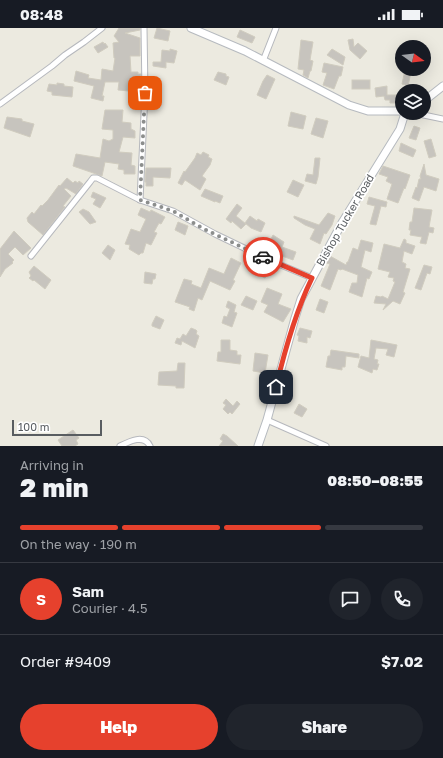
<!DOCTYPE html>
<meta charset="utf-8">
<style>
body{margin:0;font-family:"Golos Text",sans-serif;background:#20242c;color:#f1f3f6;height:100vh;display:flex;flex-direction:column;font-size:15px;white-space:nowrap}
*{box-sizing:border-box;margin:0}
p{font-size:13px;color:#9ea1a6}
.icon{flex:none;width:22px;height:22px;fill:none;stroke:currentColor;stroke-width:2;stroke-linecap:round;stroke-linejoin:round}
.map{position:relative;height:418px;overflow:hidden}
.sheet{display:flex;flex-direction:column;background:#171b24;flex:1}
.sheet>*{flex:none}
.needle{width:26px;rotate:104deg}
.fabs{position:absolute;left:395px;top:12px;display:grid;gap:8px}
.fabs a{display:grid;place-items:center;width:36px;height:36px;border-radius:50%;background:#171b24;box-shadow:0 4px 16px #0002;font-size:20px}
.scale{position:absolute;left:12px;bottom:10px;width:90px;box-sizing:border-box;padding-left:4px;border:2px solid #595d61;border-top:0;font-size:11px;line-height:14px;white-space:nowrap;color:#595d61;-webkit-text-stroke:3px #fff;paint-order:stroke}
.pin{position:absolute;display:grid;place-items:center;width:34px;height:34px;color:#fff;margin:-17px;border-radius:8px;box-shadow:0 2px 6px #0006}
.courier{position:absolute;display:grid;place-items:center;width:40px;height:40px;margin:-20px;border:3px solid #e6412d;border-radius:50%;background:#fff;color:#222;box-shadow:0 1px 5px #0007}
.head em{font-style:normal;font-weight:800}
.head div{display:flex;flex-direction:column-reverse}
.head{display:flex;align-items:center;justify-content:space-between;height:68px;padding:0 20px}
h1{font-size:26px;font-weight:800;line-height:30px}
.bar{display:grid;grid-template-columns:repeat(4,1fr);gap:6px 4px;align-content:center;height:48px;padding:0 20px}
.bar i{height:5px;border-radius:3px;background:#363941}
.bar .selected{background:#e6412d}
.bar p{grid-column:span 4}
.line{display:flex;align-items:center;gap:10px;padding:0 20px;border-top:1px solid #363941}
.line div{flex:1}
.round{display:grid;place-items:center;flex:none;width:42px;height:42px;border-radius:21px;background:#20242c}
.cta{display:flex;gap:8px;margin-top:auto;padding:8px 20px}
.cta a{flex:1;height:46px;border-radius:24px;background:#e6412d;color:#fff;font-size:16px;font-weight:800;line-height:46px;text-align:center}
.cta a+a{background:#20242c;color:#f1f3f6}
.status{display:flex;justify-content:space-between;align-items:center;height:28px;padding:0 20px;background:#171b24;direction:ltr}
.status svg{height:11px;fill:currentColor}
.map>svg:first-child{display:block}
.building{fill:#c7c4be;stroke:#d0ccbf}
.lines{fill:none;stroke-linecap:round;stroke-linejoin:round}
.minor-casing{stroke:#b6b8bd;stroke-width:7}
.secondary-casing{stroke:#b6babf;stroke-width:9}
.minor{stroke:#fff;stroke-width:5}
.secondary{stroke:#fff;stroke-width:7}
.done{stroke:#8c8e8d;stroke-width:4;stroke-dasharray:0 7.2}
.route{stroke:#e6412d;stroke-width:5}
.labels{text-anchor:middle;stroke-width:3.5;stroke-linejoin:round;paint-order:stroke}
.street-label{font-size:11px;fill:#595d61;stroke:#fff}
</style>
<div class="status"><b>08:48</b><svg viewBox="0 0 49 12"><path d="M0 12V9h3v3zM5 12V6h3v6zM10 12V3h3v9zM15 12V0h3v12zM26 1h20v11H26zM47 4h2v5h-2z"/></svg></div>
<div class="map">
<svg width="443" height="418" viewBox="0 0 443 418">
<rect width="100%" height="100%" fill="#eceae0"/>
<g class="building">
<polygon points="119,0 140,0 140,2 125,5 140,10 140,28 130,28 131,44 138,44 138,46 141,46 139,58 130,58 129,63 118,62 119,54 105,54 102,68 104,68 103,73 91,70 94,58 74,53 76,43 89,47 88,50 101,52 102,41 113,43 115,30 114,30 113,15 119,14 114,8"/>
<polygon points="157,0 170,3 168,13 154,10"/>
<polygon points="240,2 255,9 252,15 237,9"/>
<polygon points="353,11 354,19 358,15 367,23 360,31 350,22 348,12"/>
<polygon points="301,12 313,14 310,32 313,33 311,43 310,43 308,50 303,47 304,42 298,41"/>
<polygon points="103,14 104,16 105,15 108,19 98,25 94,19"/>
<polygon points="170,21 177,23 174,35 166,34 166,40 153,38 153,34 161,34 162,22 170,23"/>
<polygon points="332,21 345,29 343,37 327,27"/>
<polygon points="324,35 343,39 341,48 339,48 334,61 323,57 327,45 322,44"/>
<polygon points="405,42 411,44 408,58 402,56"/>
<polygon points="218,44 226,46 226,48 229,49 226,57 214,52"/>
<polygon points="267,47 275,51 266,71 257,67 263,53"/>
<rect x="352" y="52" width="18" height="9"/>
<polygon points="57,55 64,56 64,58 73,59 72,69 52,67 52,64 47,63 49,56 57,57"/>
<polygon points="387,58 387,67 399,67 400,75 390,75 390,72 385,72 384,68 376,69 375,60"/>
<polygon points="105,82 123,82 122,94 131,95 131,101 135,103 135,110 123,109 119,124 132,125 131,137 135,138 135,146 124,146 124,142 118,141 119,136 105,134 102,148 73,138 76,126 100,130 103,111 109,113 113,111 113,102 102,101"/>
<polygon points="291,84 306,88 303,101 288,98"/>
<polygon points="7,89 22,91 22,93 34,96 30,109 4,100"/>
<polygon points="316,90 328,93 323,110 311,106"/>
<polygon points="414,98 420,100 416,112 409,110"/>
<polygon points="431,111 436,128 429,130 424,113"/>
<polygon points="401,115 416,122 413,129 399,123"/>
<polygon points="203,124 209,127 208,129 212,131 210,137 202,148 206,151 200,162 185,152 182,157 178,155 184,143 185,144 195,130 197,125 201,127"/>
<polygon points="315,130 320,130 318,149 316,156 305,153 307,146 313,147"/>
<polygon points="424,136 426,147 439,151 436,163 424,159 419,173 412,170 416,159 417,160 419,151 421,151 420,148"/>
<polygon points="383,138 410,147 405,161 404,160 398,175 387,171 392,156 386,153 388,149 379,146"/>
<polygon points="146,140 171,140 170,150 153,149 153,158 146,158 146,154 145,154"/>
<polygon points="67,150 73,155 75,153 78,155 79,153 83,156 76,166 66,160 64,161 71,168 63,178 65,179 43,207 28,194 27,190 32,184 34,186 41,177 42,178 48,172 59,157 60,158"/>
<polygon points="293,152 304,157 298,169 287,164"/>
<polygon points="205,161 223,168 220,175 215,173 215,174 201,168"/>
<polygon points="93,164 106,170 100,180 93,176 96,171 91,169"/>
<polygon points="369,169 387,174 386,179 381,178 376,197 370,196 375,178 367,176"/>
<polygon points="237,176 242,180 236,188 246,196 241,201 232,193 231,195 226,191"/>
<polygon points="141,180 150,184 151,182 165,189 161,196 159,195 154,204 157,205 151,217 146,215 143,225 141,225 139,227 129,221 130,217 125,216 131,201 140,204 146,191 138,187"/>
<polygon points="414,180 432,182 429,199 434,200 433,205 429,204 426,216 420,215 422,209 410,207 411,202 409,202 410,194 412,194"/>
<polygon points="83,181 89,184 96,194 90,196 79,184"/>
<polygon points="328,185 335,188 332,197 326,206 324,205 320,216 310,211 315,201 305,197 294,190 294,188 319,197"/>
<polygon points="250,188 257,193 258,191 265,195 261,204 251,200 245,195"/>
<polygon points="178,194 188,198 185,207 175,202"/>
<polygon points="14,203 31,220 23,227 15,219 8,226 14,232 12,234 13,235 5,241 0,249 0,221"/>
<polygon points="273,207 284,214 282,219 296,224 293,232 282,228 283,225 268,217"/>
<polygon points="404,211 406,212 406,215 415,218 412,226 404,223 402,234 406,236 405,240 410,241 403,264 405,265 400,276 393,273 383,282 386,276 374,275 376,268 381,269 382,268 388,271 395,254 393,253 394,250 388,249 390,244 378,241 384,216 400,220"/>
<polygon points="361,212 373,215 371,224 365,222 361,239 372,244 369,251 367,250 362,269 349,264 352,255 357,255 358,247 342,241 341,242 338,241 330,262 321,258 330,236 326,235 330,228 346,237 347,234 348,234 353,220 358,222"/>
<polygon points="108,217 115,222 110,232 102,225"/>
<polygon points="231,230 241,235 233,252 235,253 230,262 210,253 202,272 198,270 194,283 189,281 190,279 175,274 184,251 192,253 191,256 201,260 209,240 224,246"/>
<polygon points="253,233 270,241 265,250 249,242"/>
<polygon points="424,237 432,239 430,246 427,245 421,262 415,260"/>
<polygon points="34,238 51,252 45,261 34,252 33,253 29,250 31,248 29,244"/>
<polygon points="145,244 156,246 155,251 153,251 152,256 144,255"/>
<polygon points="267,260 282,266 278,276 291,281 283,294 264,284 268,277 261,274"/>
<polygon points="246,268 257,273 253,282 241,277"/>
<polygon points="320,271 328,274 324,285 316,282"/>
<polygon points="228,273 236,277 234,284 237,285 232,299 222,295 224,288 227,289 230,281 226,279"/>
<polygon points="156,288 164,292 160,301 152,298 152,296"/>
<polygon points="191,300 196,302 197,303 196,306 199,308 195,320 182,313 181,317 175,315 177,310 180,311 183,306 186,308"/>
<polygon points="300,300 312,303 310,310 307,309 307,315 298,313 299,308 297,307"/>
<polygon points="221,312 230,312 230,322 237,323 237,327 241,327 240,336 217,333 218,324 221,324"/>
<polygon points="371,312 397,317 394,329 386,327 388,321 376,320 374,331 378,332 377,336 379,336 377,342 373,341 372,345 358,339 361,328 369,330"/>
<polygon points="331,322 359,326 359,330 346,328 345,339 342,339 342,342 326,339 328,328 330,328"/>
<polygon points="255,325 268,327 265,345 253,343"/>
<polygon points="178,335 185,335 184,360 176,360 176,358 158,357 159,344 177,343"/>
<polygon points="226,371 233,378 237,373 240,376 232,386 230,384 228,386 223,381 226,377 223,375"/>
<polygon points="299,376 307,381 302,389 294,385"/>
<polygon points="73,402 79,410 76,412 78,416 75,418 62,418 58,412"/>
<polygon points="223,406 227,408 238,418 219,418 223,413 220,411"/>
</g>
<g class="lines">
<defs>
<g id="minor">
<polyline points="263,33 276,0"/>
<polyline points="0,76 52,38 65,27 84,14 102,0"/>
<polyline points="414,85 443,91"/>
<polyline points="140,172 145,65 144,0"/>
<polyline points="31,228 90,154 93,150 97,150 140,172 173,183 215,206 269,232 312,250"/>
<polyline points="267,392 326,418"/>
<path d="M120 418C130 413 144 406 150 418"/>
</g>
<g id="secondary">
<polyline points="191,0 245,23 349,77 368,83 402,83"/>
<polyline points="424,73 443,58"/>
<polyline points="258,418 267,392 295,290 301,271 343,193 400,101 405,85"/>
</g>
</defs>
<use href="#minor" class="minor-casing"/>
<use href="#secondary" class="secondary-casing"/>
<use href="#minor" class="minor"/>
<use href="#secondary" class="secondary"/>
</g>
<g class="lines">
<polyline class="done" points="145,65 140,172 173,183 204,201 263,229"/>
<path class="route" d="M263 229 312 250C295 285 285 321 276 359"/>
</g>
<g class="labels">
<g class="street-label">
<text transform="translate(345 192) rotate(-60)" y="4">Bishop Tucker Road</text>
</g>
</g>
</svg>
<div class="fabs">
<a><svg class="needle" viewBox="-14 -14 28 28"><path d="M0-13l5 13h-10z" fill="#e53935"/><path d="M0 13l5-13h-10z" fill="#9ea1a6"/></svg></a>
<a><svg class="icon" aria-label="layers" viewBox="0 0 24 24"><path d="M12 4l9 5-9 5-9-5zM3 14l9 5 9-5"/></svg></a>
</div>
<div class="scale">100 m</div>
<div class="pin" style="left:145px;top:65px;background:#ea580c"><svg class="icon" aria-label="bag" viewBox="0 0 24 24"><path d="M5 8h14l-1 12H6zM9 8a3 3 0 0 1 6 0"/></svg></div>
<div class="pin" style="left:276px;top:359px;background:#1f2937"><svg class="icon" aria-label="home" viewBox="0 0 24 24"><path d="M3 11l9-7 9 7M6 9v11h12V9"/></svg></div>
<div class="courier" style="left:263px;top:229px"><svg class="icon" aria-label="car" viewBox="0 0 24 24"><path d="M5 17H2v-5l4-1 3-4h7l3 4 3 1v5h-3M9 17h6M6 11h13"/><circle cx="7" cy="17" r="2"/><circle cx="17" cy="17" r="2"/></svg></div>
</div>
<section class="sheet">
<div class="head"><div><h1>2 min</h1><p>Arriving in</p></div><em>08:50–08:55</em></div>
<div class="bar"><i class="selected"></i><i class="selected"></i><i class="selected"></i><i></i><p>On the way · 190 m</p></div>
<div class="line" style="height:72px"><b class="round" style="background:#e6412d;color:#fff">S</b><div><b>Sam</b><p>Courier · 4.5</p></div><a class="round"><svg class="icon" aria-label="chat" viewBox="0 0 24 24"><path d="M4 5h16v11H9l-5 4z"/></svg></a><a class="round"><svg class="icon" aria-label="phone" viewBox="0 0 24 24"><path d="M5 4h4l2 5-3 2q2 4 5 5l2-3 5 2v4C11 20 4 13 5 4z"/></svg></a></div>
<div class="line" style="height:52px"><div>Order #9409</div><b>$7.02</b></div>
<div class="cta"><a>Help</a><a>Share</a></div>
</section>
